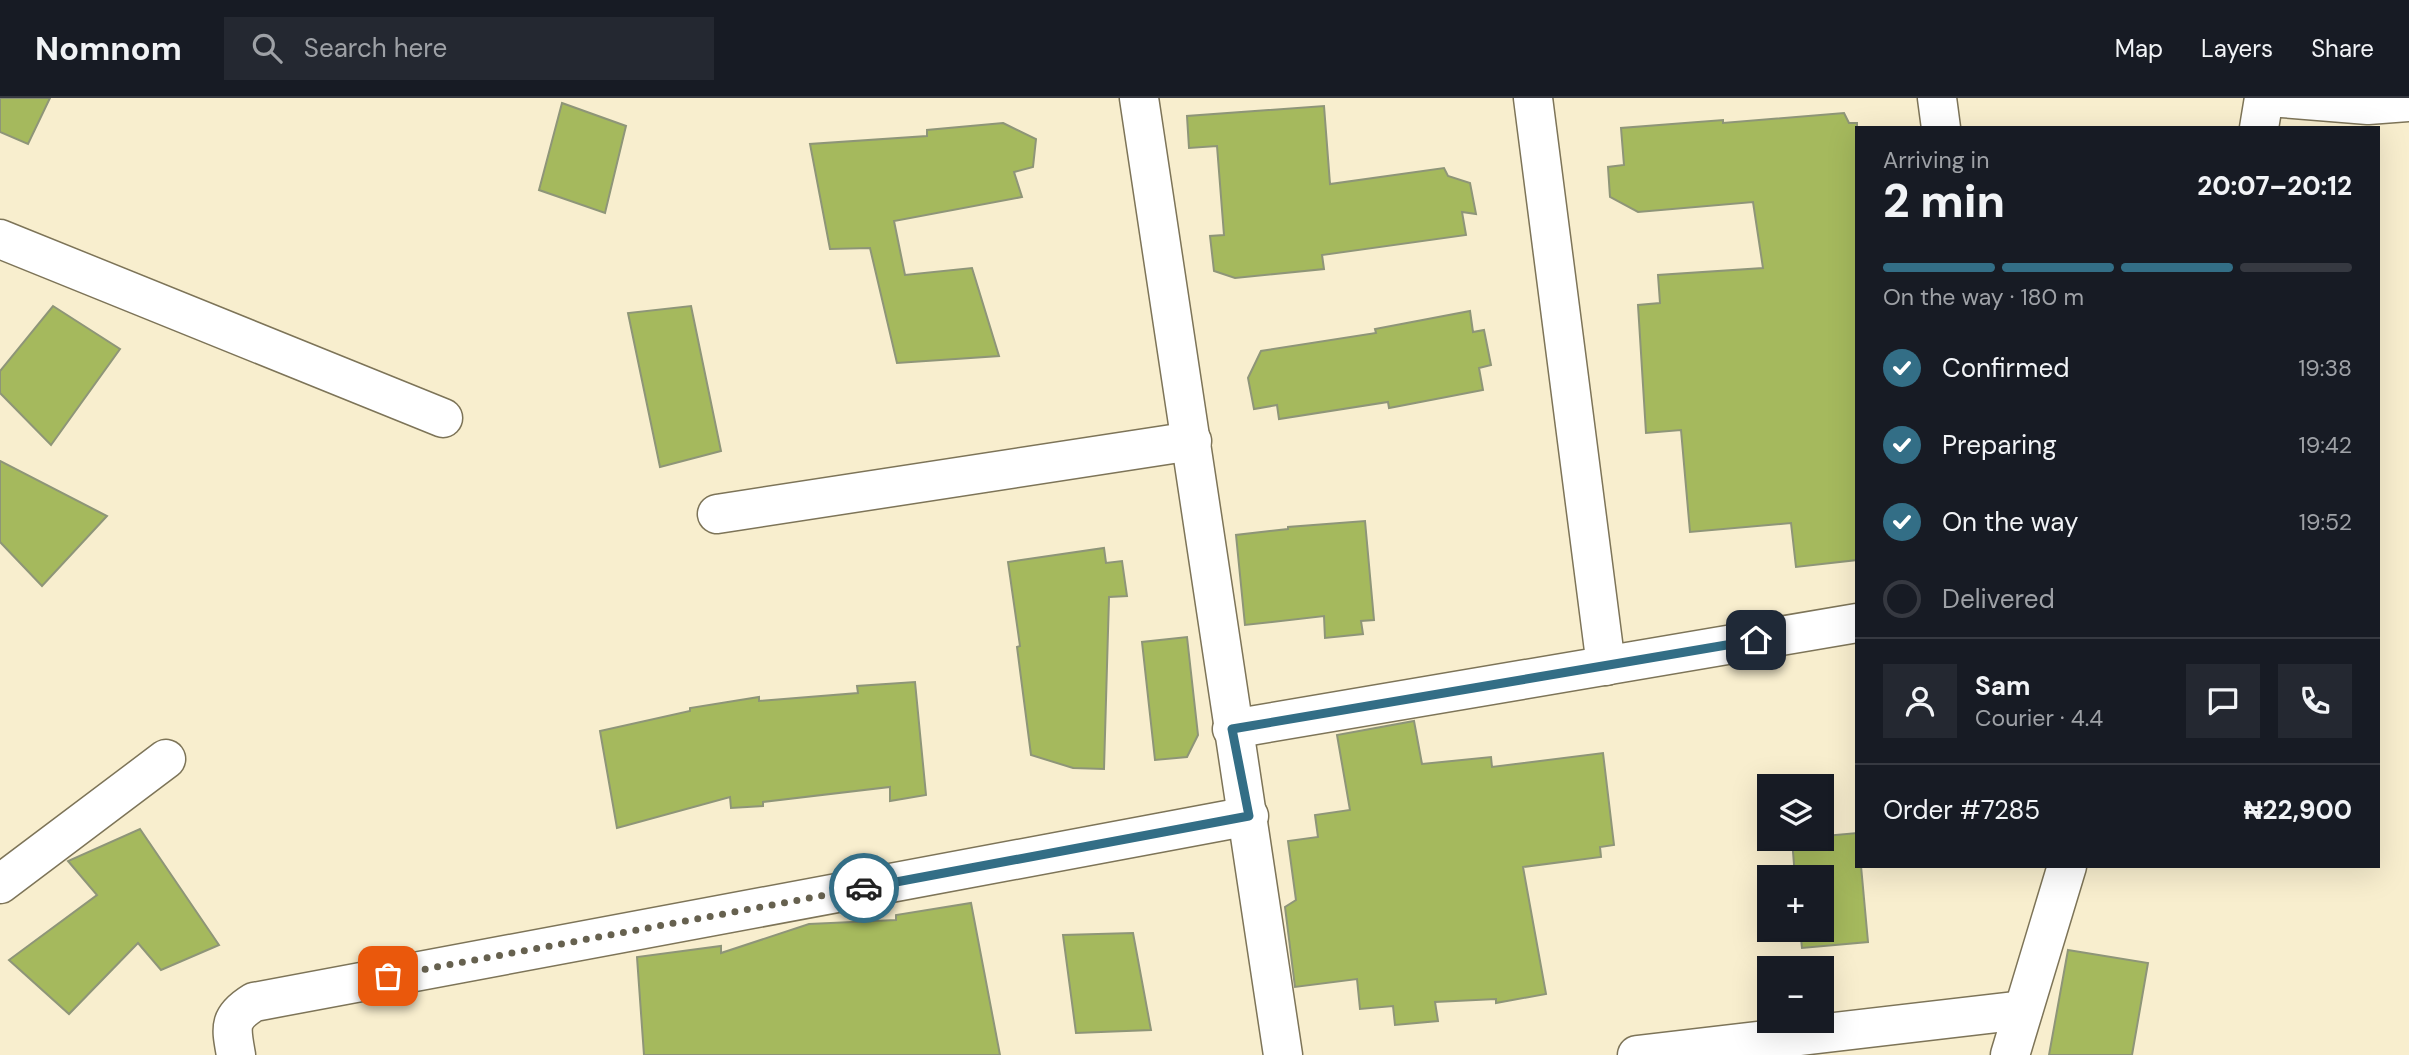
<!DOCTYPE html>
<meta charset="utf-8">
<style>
body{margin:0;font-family:"DM Sans",sans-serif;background:#242831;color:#f1f3f6;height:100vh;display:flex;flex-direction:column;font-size:26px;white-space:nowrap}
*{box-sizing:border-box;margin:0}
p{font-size:23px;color:#9ea1a6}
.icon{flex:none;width:38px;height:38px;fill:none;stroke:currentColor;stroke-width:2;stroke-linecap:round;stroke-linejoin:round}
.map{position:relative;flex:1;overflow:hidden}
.panel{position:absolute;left:1855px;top:28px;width:525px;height:742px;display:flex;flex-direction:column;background:#171b24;border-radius:0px;box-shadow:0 7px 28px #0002}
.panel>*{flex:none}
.buttons{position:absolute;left:1757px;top:676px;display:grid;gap:14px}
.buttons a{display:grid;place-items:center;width:77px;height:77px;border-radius:0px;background:#171b24;box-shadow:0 7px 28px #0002;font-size:35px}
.pin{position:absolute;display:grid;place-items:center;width:60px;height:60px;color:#fff;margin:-30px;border-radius:14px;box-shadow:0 4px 10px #0006}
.courier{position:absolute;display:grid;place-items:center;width:70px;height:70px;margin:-35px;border:5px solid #336e86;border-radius:50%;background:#fff;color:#222;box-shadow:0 2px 9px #0007}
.overview em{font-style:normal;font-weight:800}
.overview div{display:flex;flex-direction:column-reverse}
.overview{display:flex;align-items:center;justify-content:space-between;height:119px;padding:0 28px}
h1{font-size:46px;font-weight:800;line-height:52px}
.bar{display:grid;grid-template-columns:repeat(4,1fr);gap:10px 7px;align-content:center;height:84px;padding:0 28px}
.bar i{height:9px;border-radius:5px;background:#363941}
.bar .active{background:#336e86}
.bar p{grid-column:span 4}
.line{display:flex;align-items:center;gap:18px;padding:0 28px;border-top:2px solid #363941}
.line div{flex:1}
.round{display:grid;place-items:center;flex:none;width:74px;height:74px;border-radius:0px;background:#242831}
ol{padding:0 28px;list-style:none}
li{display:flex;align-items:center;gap:21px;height:77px}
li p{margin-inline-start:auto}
li .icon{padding:7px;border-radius:50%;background:#336e86;color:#fff;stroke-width:4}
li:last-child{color:#9ea1a6}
li i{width:38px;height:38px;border:4px solid #363941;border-radius:50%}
header{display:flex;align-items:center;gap:42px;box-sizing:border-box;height:98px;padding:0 35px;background:#171b24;border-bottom:2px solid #363941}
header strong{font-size:33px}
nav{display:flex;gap:38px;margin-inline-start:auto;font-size:24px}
.search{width:490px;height:63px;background:#242831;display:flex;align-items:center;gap:18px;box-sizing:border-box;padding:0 24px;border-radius:0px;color:#9ea1a6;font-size:26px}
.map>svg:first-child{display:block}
.building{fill:#a5b95d;stroke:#8e9578;stroke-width:2}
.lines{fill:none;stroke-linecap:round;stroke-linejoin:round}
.minor-casing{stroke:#7d7458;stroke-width:41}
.minor{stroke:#fff;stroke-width:38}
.done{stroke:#66614f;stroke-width:7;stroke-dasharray:0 12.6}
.route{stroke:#336e86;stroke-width:9}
</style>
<header>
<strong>Nomnom</strong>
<div class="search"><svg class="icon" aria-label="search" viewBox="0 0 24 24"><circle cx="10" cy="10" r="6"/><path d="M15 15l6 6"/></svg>Search here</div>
<nav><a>Map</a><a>Layers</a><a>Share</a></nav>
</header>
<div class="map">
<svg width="2409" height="957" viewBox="0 0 2409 957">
<rect width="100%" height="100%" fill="#f8eece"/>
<g class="building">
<polygon points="0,0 50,0 28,46 0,34"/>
<polygon points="562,5 626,28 605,115 539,92"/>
<polygon points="1324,8 1330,86 1444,70 1448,78 1470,85 1476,116 1462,114 1466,137 1322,157 1324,171 1235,180 1214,173 1210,138 1224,137 1217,48 1189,50 1187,18"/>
<polygon points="1844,15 1849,25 1857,25 1857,462 1796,469 1791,425 1690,434 1681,332 1646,335 1638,207 1660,205 1658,177 1763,170 1753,104 1638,114 1610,99 1608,69 1624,67 1621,30 1723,22 1723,25"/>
<polygon points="1003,25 1036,41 1033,69 1014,74 1022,99 894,123 905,177 972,170 999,258 897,265 870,150 830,151 810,46 927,38 927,32"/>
<polygon points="53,208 120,251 51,347 0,295 0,273"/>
<polygon points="691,208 721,353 660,369 628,215"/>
<polygon points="1470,213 1473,234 1484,232 1491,267 1479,270 1483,292 1389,310 1388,304 1279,321 1277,307 1254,311 1248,280 1261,253 1376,235 1375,231"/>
<polygon points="0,363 107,418 42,488 0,444"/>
<polygon points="1365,423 1374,522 1361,523 1363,536 1325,540 1324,518 1245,527 1236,437 1288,431 1288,429"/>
<polygon points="1104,450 1106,465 1122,463 1127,498 1109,499 1104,671 1073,670 1031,657 1017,549 1020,548 1008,464"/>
<polygon points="1187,539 1198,637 1187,659 1155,662 1142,544"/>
<polygon points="915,584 926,697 890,703 890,689 763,704 763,708 731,710 730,699 617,730 600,633 690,613 690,610 759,599 759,603 858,595 857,588"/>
<polygon points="1414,623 1422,666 1491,659 1492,669 1603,655 1614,747 1600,749 1601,759 1523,769 1546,896 1496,905 1496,901 1435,904 1438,923 1395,927 1393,908 1360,911 1357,881 1295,889 1285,809 1296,802 1288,743 1318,739 1315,717 1350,712 1337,637"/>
<polygon points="140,731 219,847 161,872 138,845 69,916 9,862 97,797 68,763"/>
<polygon points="1857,735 1857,768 1861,768 1868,844 1802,850 1800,831 1822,831 1822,779 1795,779 1792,741"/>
<polygon points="971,805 1000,957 644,957 637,859 721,848 721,855 809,826 896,822 896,817"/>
<polygon points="1133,835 1151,932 1076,935 1063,837"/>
<polygon points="2068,852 2148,865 2132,957 2049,957"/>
</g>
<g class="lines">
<defs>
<g id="minor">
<polyline points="1139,0 1283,957"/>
<polyline points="1533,0 1606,568"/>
<polyline points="1937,0 1941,30"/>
<polyline points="2282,0 2368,7 2409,4"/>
<polyline points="2259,30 2264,0"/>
<polyline points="0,141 443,320"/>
<polyline points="717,416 1192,343"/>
<polyline points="1232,631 1857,525"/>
<polyline points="0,786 166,661"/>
<path d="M236 957C231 929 228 920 254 904L1249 718"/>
<polyline points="1637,957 2023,912"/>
<polyline points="2010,957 2067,768"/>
</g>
</defs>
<use href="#minor" class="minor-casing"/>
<use href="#minor" class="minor"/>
</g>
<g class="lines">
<polyline class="done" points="388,878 864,790"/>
<polyline class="route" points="864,790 1249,718 1232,631 1756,542"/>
</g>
</svg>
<div class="buttons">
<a><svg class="icon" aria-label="layers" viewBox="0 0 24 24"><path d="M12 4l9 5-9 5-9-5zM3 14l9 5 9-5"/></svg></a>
<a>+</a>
<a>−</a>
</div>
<div class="pin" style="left:388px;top:878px;background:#ea580c"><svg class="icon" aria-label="bag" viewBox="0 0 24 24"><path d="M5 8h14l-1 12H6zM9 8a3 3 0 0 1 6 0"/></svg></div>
<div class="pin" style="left:1756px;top:542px;background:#1f2937"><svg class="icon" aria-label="home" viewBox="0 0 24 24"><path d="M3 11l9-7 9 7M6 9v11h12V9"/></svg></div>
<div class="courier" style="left:864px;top:790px"><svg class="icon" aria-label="car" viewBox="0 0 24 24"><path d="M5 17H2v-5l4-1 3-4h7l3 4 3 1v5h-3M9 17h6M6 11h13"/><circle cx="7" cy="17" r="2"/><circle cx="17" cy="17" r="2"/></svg></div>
<section class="panel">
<div class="overview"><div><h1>2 min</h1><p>Arriving in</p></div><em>20:07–20:12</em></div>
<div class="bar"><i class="active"></i><i class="active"></i><i class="active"></i><i></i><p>On the way · 180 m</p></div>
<ol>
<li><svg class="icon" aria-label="check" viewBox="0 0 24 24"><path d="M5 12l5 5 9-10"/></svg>Confirmed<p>19:38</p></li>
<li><svg class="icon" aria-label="check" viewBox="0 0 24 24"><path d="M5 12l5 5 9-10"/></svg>Preparing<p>19:42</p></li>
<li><svg class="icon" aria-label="check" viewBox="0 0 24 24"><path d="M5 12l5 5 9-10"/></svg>On the way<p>19:52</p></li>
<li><i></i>Delivered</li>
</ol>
<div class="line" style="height:126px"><a class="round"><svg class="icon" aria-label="person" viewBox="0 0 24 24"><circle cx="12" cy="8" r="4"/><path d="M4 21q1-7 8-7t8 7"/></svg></a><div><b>Sam</b><p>Courier · 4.4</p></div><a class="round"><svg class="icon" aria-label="chat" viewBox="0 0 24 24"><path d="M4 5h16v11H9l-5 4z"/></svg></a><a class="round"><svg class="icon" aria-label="phone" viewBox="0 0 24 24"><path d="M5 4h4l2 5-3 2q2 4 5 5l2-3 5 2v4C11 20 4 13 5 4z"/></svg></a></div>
<div class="line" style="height:91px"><div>Order #7285</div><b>₦22,900</b></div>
</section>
</div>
